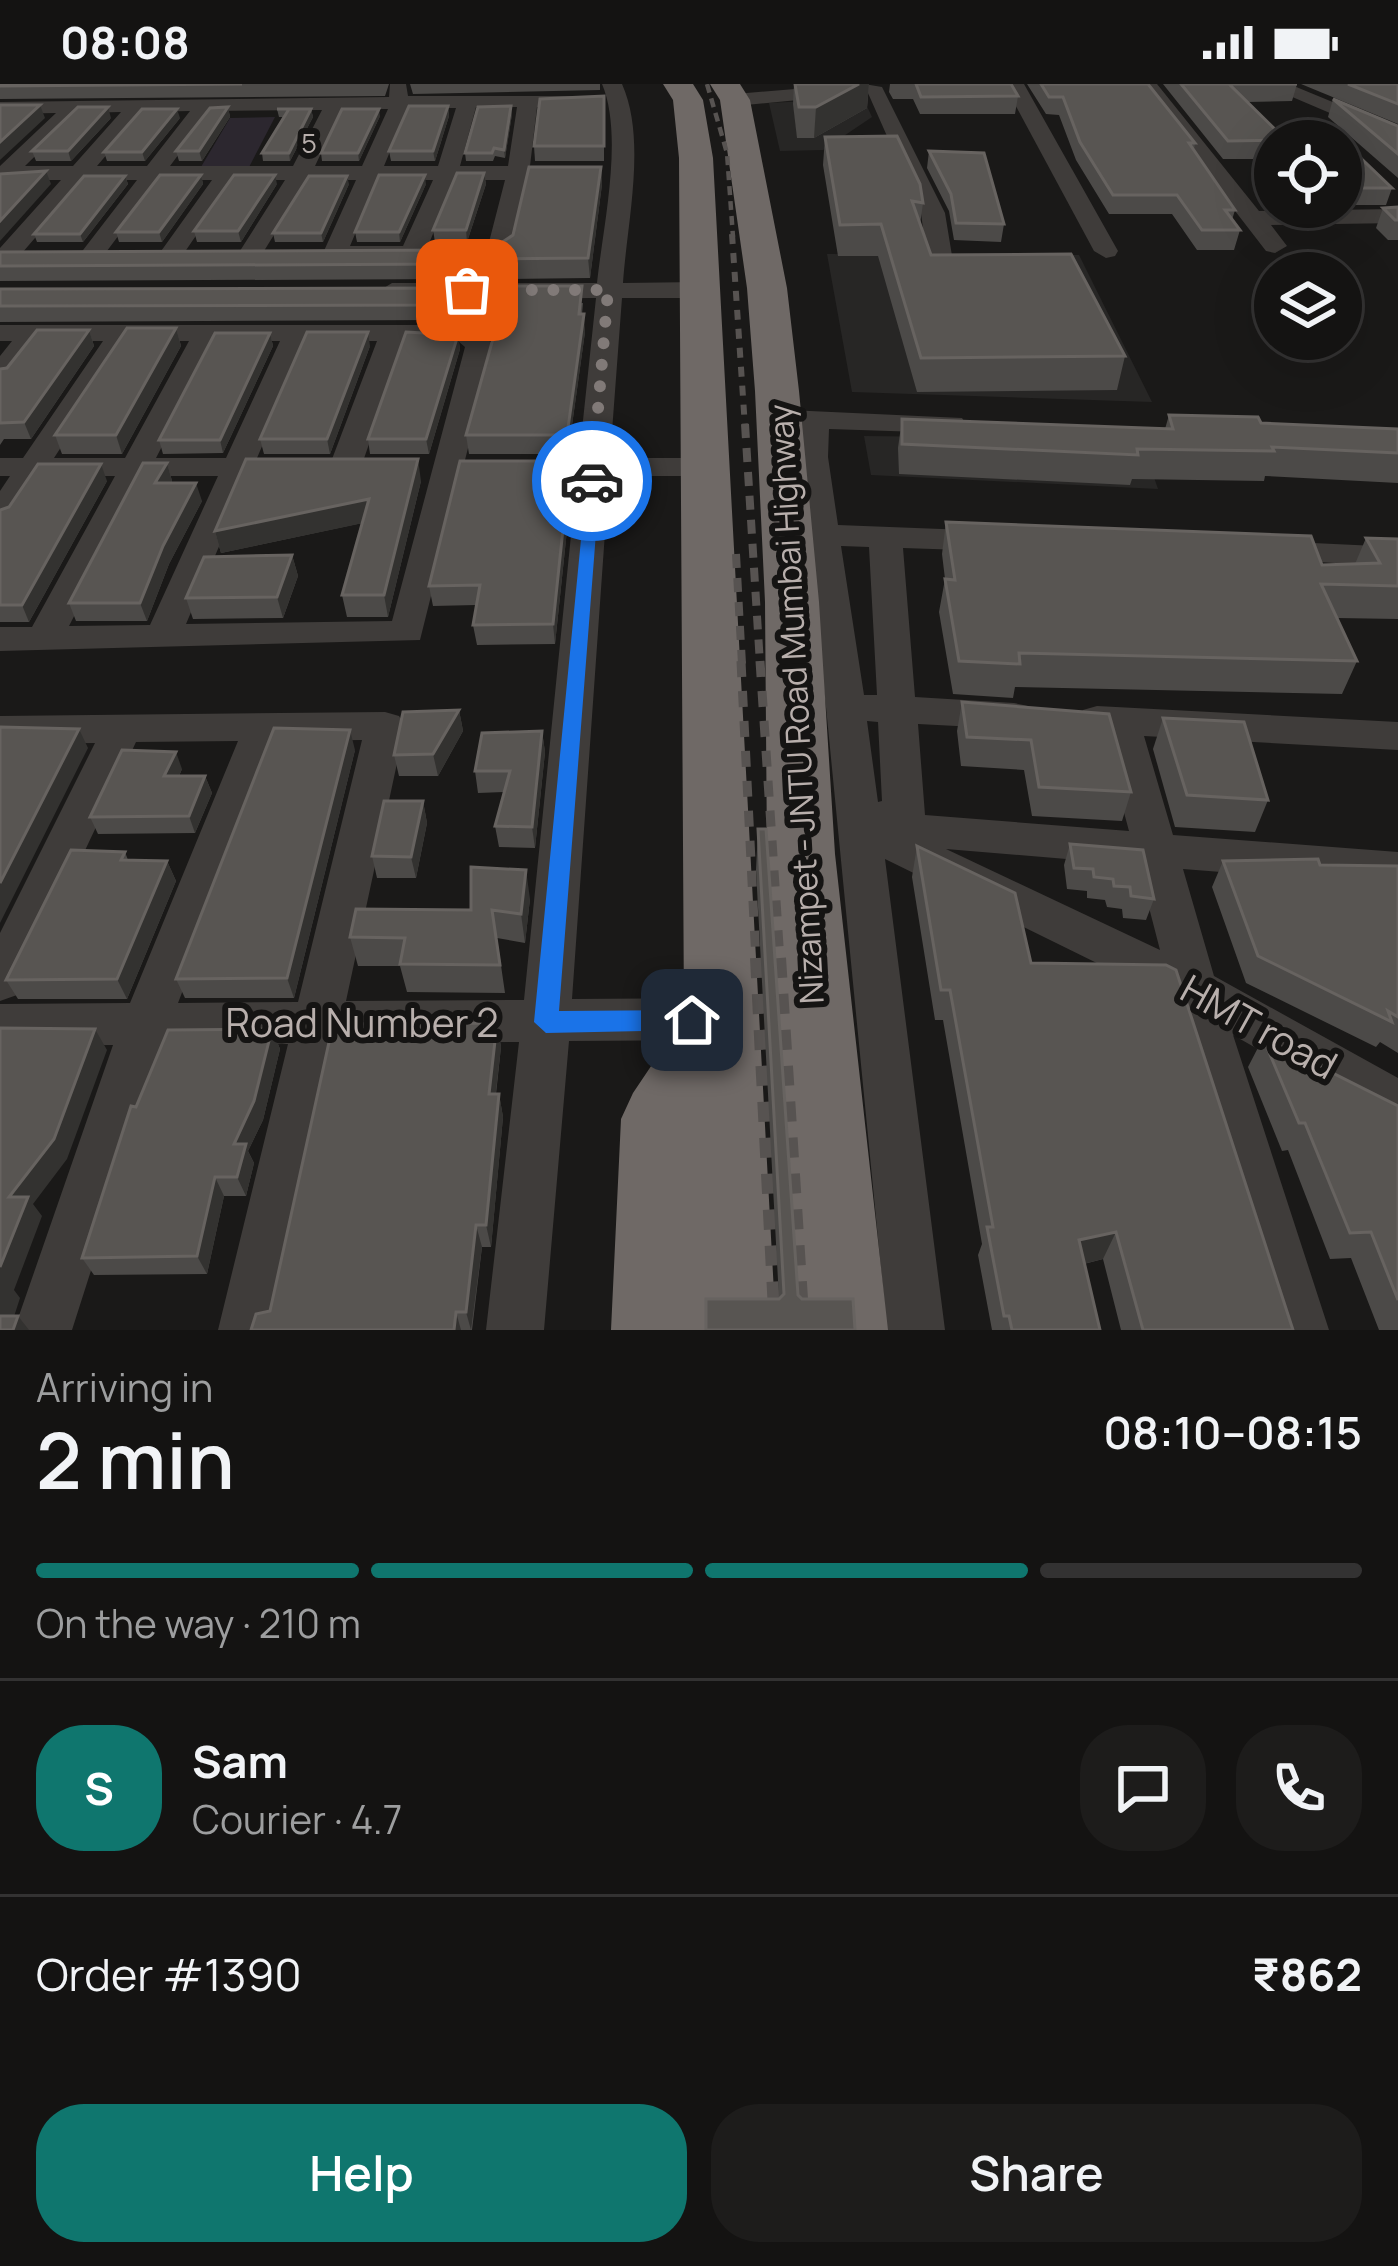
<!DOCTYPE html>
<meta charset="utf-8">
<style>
body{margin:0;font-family:Manrope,sans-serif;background:#1d1c1b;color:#f1f3f6;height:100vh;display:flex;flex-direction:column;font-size:45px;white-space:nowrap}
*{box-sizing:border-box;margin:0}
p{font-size:39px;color:#9d9e9f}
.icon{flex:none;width:66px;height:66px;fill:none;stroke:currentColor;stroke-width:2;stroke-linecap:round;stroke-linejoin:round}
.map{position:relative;height:1246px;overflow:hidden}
.side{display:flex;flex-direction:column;background:#141312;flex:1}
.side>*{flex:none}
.tools{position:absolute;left:1254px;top:36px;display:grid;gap:24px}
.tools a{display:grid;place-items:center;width:108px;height:108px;border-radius:50%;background:#141312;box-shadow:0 12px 48px #0002,0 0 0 3px #333232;font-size:60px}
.pin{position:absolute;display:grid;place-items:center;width:102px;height:102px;color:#fff;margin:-51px;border-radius:24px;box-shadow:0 6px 18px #0006}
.courier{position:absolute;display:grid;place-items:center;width:120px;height:120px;margin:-60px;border:9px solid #1a73e8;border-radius:50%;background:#fff;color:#222;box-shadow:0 3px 15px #0007}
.summary em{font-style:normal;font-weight:600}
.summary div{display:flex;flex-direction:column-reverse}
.summary{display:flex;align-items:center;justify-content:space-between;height:204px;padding:0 36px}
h1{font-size:78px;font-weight:600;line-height:90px}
.bar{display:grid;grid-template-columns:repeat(4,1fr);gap:18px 12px;align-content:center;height:144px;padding:0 36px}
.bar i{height:15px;border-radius:9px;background:#333232}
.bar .active{background:#0f766e}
.bar p{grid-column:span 4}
.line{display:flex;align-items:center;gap:30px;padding:0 36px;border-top:3px solid #333232}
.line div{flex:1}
.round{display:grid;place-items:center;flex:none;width:126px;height:126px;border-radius:48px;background:#1d1c1b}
.button{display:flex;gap:24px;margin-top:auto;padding:24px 36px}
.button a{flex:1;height:138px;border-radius:48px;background:#0f766e;color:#fff;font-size:48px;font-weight:600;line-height:138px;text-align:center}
.button a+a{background:#1d1c1b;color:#f1f3f6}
.status{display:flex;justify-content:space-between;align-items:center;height:84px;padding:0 60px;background:#141312;direction:ltr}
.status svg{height:33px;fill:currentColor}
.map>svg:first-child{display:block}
.built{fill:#272625}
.green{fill:#2c272f}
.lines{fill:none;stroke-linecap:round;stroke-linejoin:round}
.minor{fill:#3f3c3a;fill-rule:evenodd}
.highway{fill:#6f6966;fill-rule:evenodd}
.rail-far4{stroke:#575351;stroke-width:4.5;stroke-dasharray:9 6;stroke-linecap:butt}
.rail-far3{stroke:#575351;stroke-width:6;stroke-dasharray:10 9;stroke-linecap:butt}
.rail-far2{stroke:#575351;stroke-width:8;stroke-dasharray:14 10;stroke-linecap:butt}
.rail-far1{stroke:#575351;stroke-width:9;stroke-dasharray:16 14;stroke-linecap:butt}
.rail{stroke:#575351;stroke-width:12;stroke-dasharray:20 16;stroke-linecap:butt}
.wall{fill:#4c4a48}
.shaded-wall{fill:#333230}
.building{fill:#585552;stroke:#676360;stroke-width:3}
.route{fill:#1a73e8}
.done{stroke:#817a78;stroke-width:12;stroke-dasharray:0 21.6}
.labels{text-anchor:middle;stroke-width:12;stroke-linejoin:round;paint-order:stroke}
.far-street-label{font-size:27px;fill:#b8afac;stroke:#151413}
.street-label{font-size:33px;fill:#b8afac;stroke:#151413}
.near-street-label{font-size:39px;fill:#b8afac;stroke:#151413}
</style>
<div class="status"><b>08:08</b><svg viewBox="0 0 49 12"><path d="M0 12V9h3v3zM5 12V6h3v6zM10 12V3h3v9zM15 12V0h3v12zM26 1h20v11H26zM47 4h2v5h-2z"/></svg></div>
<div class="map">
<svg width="1398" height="1246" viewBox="0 0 1398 1246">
<rect width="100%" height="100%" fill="#1a1918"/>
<g class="built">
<polygon points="863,14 872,33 823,66 780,67 769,19"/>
<polygon points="827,170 1079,171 1152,318 852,308"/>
<polygon points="864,352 1141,355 1158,405 871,391"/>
</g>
<polygon class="green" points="275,33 247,87 198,88 230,34"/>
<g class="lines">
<g class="minor">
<path d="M390 0H406L408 12H596L599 16 589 22 537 23 530 82H577L588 89 577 96H527L510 169 498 176 326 174 323 169 356 96H308L259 175H241L238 170 285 96H234L180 175 171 177 159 170 212 96H160L101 175 92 177 80 170 137 96H85L16 176 0 177V164L61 96H12L0 102V82L56 29 0 30V18L389 13ZM476 23H517L508 82H460ZM408 24H456L438 82H384ZM342 25H388L362 82H315ZM322 26 293 82H170L211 27ZM190 27 147 82H97L143 28ZM121 28 73 82H25L79 29ZM378 96H433L403 162H350ZM455 96H505L488 162H428Z"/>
<path d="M602 0H622C647 56 627 138 623 199L699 198 712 206 699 214H622L610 374H704L720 383 704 392H609L572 915 725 914 742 920 749 935 742 950 725 956 569 957 544 1246H486L519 958 337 959 276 1246H218L288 960 163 961 72 1246H14L113 961 0 962V920L130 919 238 657 136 658 17 911 0 917V849L95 659 0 660V632L385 628 399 632 405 642 346 917 524 916 577 392 558 390 553 383 558 376 579 374 596 214 392 215 379 207 392 199H597C603 142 624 52 602 0ZM362 656 298 918 178 919 278 657Z"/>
<polygon points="864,0 882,3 945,129 955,190 951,195 933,195 929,190 921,129"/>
<polygon points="1004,0 1024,0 1118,167 1115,172 1106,174 1094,167"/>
<polygon points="1137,0 1157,0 1259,127 1398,125 1398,139 1271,141 1287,162 1275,169 1266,167"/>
<polygon points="1262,0 1289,0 1398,45 1398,58"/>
<polygon points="843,1 850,3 850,11 735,22 725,16 735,10"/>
<path d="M0 241H464L494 260 420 556 0 567V543H32L115 392H42L12 438 0 441V407L10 392H0V374H23L103 257H41L10 297 0 300V272L12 257H0ZM130 257H189L125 374H54ZM216 257H280L226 374H156ZM307 257H377L329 383 345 392 361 383 405 257H458L465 263 392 537 186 540 249 392H295L311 383 295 374H257ZM146 392H218L150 541 69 542Z"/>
<path d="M788 326 962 334 966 340 962 346 951 349 829 345 828 373 838 441 993 447 1010 457 993 467 903 464 915 613 1014 619 1028 622 1034 632 1028 642 1014 645 918 640 925 731 1129 747 1103 650 1083 646 1077 636 1083 626 1097 622 1398 638V666L1144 652 1173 751 1398 768V802L1183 785 1214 892 1398 994V1044L1233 951 1329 1246H1271L1174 917 885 775 945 1246H887L826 623 796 373 798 344 777 341 773 335ZM841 462 869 463 877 611H864ZM867 637 878 638 882 717 878 718ZM946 765 1138 781 1160 866Z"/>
<polygon points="1268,457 1398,463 1398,483 1256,474 1251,467 1256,460"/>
</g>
<g class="highway">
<polygon points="663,0 693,0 703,16 713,74 776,1246 611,1246 621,1035 633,1009 684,933 679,74 673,16"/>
<polygon points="710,0 740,0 750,16 787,204 799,307 819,518 835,770 888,1246 798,1246 767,770 765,518 755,307 747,204 720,16"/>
</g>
<polyline class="rail-far4" points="707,0 727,69 733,153"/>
<polyline class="rail-far3" points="732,150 745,343"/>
<g class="rail-far2">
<polyline points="745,340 760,580"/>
<polyline points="736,470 742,580"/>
</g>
<g class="rail-far1">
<polyline points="741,577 756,877"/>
<polyline points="760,577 780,877"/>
</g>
<g class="rail">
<polyline points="756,874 775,1246"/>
<polyline points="780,874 804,1246"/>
</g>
</g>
<g class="wall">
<polygon points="0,0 389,0 385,12 0,15"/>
<polygon points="410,0 600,0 600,6 413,10"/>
<polygon points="794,0 869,0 867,24 814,54 797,54 793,20"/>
<polygon points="890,0 1011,0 1018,12 1015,30 920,30 913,15 893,15 889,8"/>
<polygon points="1027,0 1148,0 1195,59 1194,66 1235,126 1232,136 1240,146 1234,166 1197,166 1172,130 1109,130 1076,76 1059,31 1046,30"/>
<polygon points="1163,0 1297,0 1292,17 1247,18 1279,50 1343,57 1392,104 1386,121 1341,121 1341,57 1275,57 1275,75 1223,75"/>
<polygon points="1301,0 1398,0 1398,40"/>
<polygon points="604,12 604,77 535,77 534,62"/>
<polygon points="1333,15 1398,42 1398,94 1328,33"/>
<polygon points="448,22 449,32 435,77 391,77 389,67"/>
<polygon points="228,23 230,33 202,77 179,77 176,67"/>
<polygon points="277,25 311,25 313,33 290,77 263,77 262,69 284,33 279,33"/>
<polygon points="512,30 505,74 495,72 493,77 466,77 465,69"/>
<polygon points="380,32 359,77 322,77 321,69"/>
<polygon points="111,34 71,77 36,77 32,67"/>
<polygon points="180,34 145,77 107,77 104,68"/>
<polygon points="825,53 923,119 920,141 931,171 1125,272 1117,306 917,308 878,172 838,172 823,81"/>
<polygon points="929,67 1004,140 1001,158 954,156 949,127 927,84"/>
<polygon points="601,83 602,100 590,194 497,195 494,175 513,151"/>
<polygon points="484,89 486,100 467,158 435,158 433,146"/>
<polygon points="201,91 203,100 162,158 119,158 116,148"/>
<polygon points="125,92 128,100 83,158 37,158 34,150"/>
<polygon points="277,100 241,158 197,158 194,147"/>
<polygon points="349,100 323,158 275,158 273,149"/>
<polygon points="426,100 400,158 357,158 355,148"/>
<polygon points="1398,123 1398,156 1388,156 1376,144 1383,124"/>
<polygon points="458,166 459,181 455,195 0,197 0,168"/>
<polygon points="0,205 447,219 441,236 0,238"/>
<polygon points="583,219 582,230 585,248 568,370 469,370 466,351 493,256 485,249 483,232"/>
<polygon points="176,244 181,262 122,370 62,370 55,351"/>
<polygon points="89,246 94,262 31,355 4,355 0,361 0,285"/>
<polygon points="270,249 273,262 223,369 163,370 159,356"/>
<polygon points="458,251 460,265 429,370 370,370 368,355"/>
<polygon points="370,262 330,370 264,370 260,355"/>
<polygon points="1169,331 1261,339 1398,345 1398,399 1265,392 1264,397 1132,395 1130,401 899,390 898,364 902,335 1165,345"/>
<polygon points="565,377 567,397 563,426 567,446 555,560 477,561 473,541 476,521 433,522 429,502"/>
<polygon points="167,379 172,397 171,399 202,417 169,480 147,537 76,537 69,519"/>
<polygon points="107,397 29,538 0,538 0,426"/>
<polygon points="421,397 388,533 347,533 342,511 362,439 221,469 215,447"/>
<polygon points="946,438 1322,481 1355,480 1366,454 1398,455 1398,535 1337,534 1357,577 1342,610 1015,603 1013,614 953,610 939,528 945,495 942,470"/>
<polygon points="292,471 298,492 283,534 193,535 186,514"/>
<polygon points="962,618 1131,708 1122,737 1032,732 1024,686 961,682 957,647"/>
<polygon points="459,626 463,647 438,692 399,692 394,671"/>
<polygon points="1163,634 1268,716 1255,748 1175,743 1153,665"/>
<polygon points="542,647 545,668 535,764 499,763 495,742 504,708 478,709 475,687"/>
<polygon points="355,666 294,914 185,914 176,895"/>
<polygon points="182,685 179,692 205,692 212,709 195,749 98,750 90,733"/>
<polygon points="423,717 427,739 416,794 377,794 372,772"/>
<polygon points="758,745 798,1211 802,1215 779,1215 756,786"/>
<polygon points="1070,760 1154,815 1146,836 1123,834 1122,825 1107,823 1105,816 1087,814 1087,807 1067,805 1064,781"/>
<polygon points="917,762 1031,879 1293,1246 1121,1246 1103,1175 1084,1180 1100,1246 992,1246 978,1171 982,1160 943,936 935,936 912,793"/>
<polygon points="125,768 128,776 167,777 176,797 127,915 18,915 6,896"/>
<polygon points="1223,777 1398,782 1398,969 1380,958 1376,963 1246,899 1212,803"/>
<polygon points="530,815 525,859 497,854 505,909 407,908 400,882 358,882 350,853"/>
<polygon points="497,939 501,963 496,1010 499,1010 503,1033 491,1163 482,1163 472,1246 251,1246 270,1227"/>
<polygon points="272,945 280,965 263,1036 248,1067 254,1079 246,1112 224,1112 207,1190 94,1191 82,1174 136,1023"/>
<polygon points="1263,954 1398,1022 1398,1246 1379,1246 1351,1174 1330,1175 1288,1066 1282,1067 1248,983"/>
</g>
<g class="shaded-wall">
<polygon points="859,0 869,0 867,24 814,54 816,23"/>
<polygon points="40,21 45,34 0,76 0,58"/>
<polygon points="448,22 449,32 435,77 433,67"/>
<polygon points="511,22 512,30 505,74 504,66"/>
<polygon points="108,23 111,34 71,77 68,67"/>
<polygon points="228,23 230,33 202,77 199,67"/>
<polygon points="177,25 180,34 145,77 142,68"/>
<polygon points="311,25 313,33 290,77 289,69"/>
<polygon points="379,25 380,32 359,77 358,69"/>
<polygon points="601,83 602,100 590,194 588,174"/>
<polygon points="46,87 51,100 0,157 0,137"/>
<polygon points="484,89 486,100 467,158 466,146"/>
<polygon points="201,91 203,100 162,158 159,148"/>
<polygon points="275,91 277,100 241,158 238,147"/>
<polygon points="425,91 426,100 400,158 399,148"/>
<polygon points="125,92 128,100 83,158 80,150"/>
<polygon points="347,92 349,100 323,158 321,149"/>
<polygon points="458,166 459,181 455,195 453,180"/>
<polygon points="445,204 447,219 441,236 439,221"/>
<polygon points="584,230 585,248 568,370 567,351"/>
<polygon points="176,244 181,262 122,370 116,351"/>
<polygon points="89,246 94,262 31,355 24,338"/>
<polygon points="368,248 370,262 330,370 327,355"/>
<polygon points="270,249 273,262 223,369 220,356"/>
<polygon points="458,251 460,265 429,370 426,355"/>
<polygon points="418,375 421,397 388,533 384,511"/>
<polygon points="565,377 567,397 560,446 559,426"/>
<polygon points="167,379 172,397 161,416 155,399"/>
<polygon points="101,380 107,397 29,538 22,521"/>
<polygon points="196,399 202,417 169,480 147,537 140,519 163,462"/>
<polygon points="369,415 373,437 221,469 215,447"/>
<polygon points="565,426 567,446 555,560 553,540"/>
<polygon points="292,471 298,492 283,534 277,513"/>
<polygon points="459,626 463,647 438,692 433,670"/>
<polygon points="79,645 88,664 0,839 0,799"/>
<polygon points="350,646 355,666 294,914 287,894"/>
<polygon points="542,647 545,668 535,764 532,743"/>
<polygon points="176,668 182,685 171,709 164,692"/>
<polygon points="205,692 212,709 195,749 189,732"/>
<polygon points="423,717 427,739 416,794 411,773"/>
<polygon points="167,777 176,797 127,915 117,895"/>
<polygon points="526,786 530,815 525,859 521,830"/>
<polygon points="497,939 501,963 493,1033 489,1010"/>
<polygon points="95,945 107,966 67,1075 33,1120 42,1132 14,1206 20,1214 10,1245 0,1234 0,1183 9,1113"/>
<polygon points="272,945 280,965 263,1036 248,1067 254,1079 246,1112 237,1093 234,1060"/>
<polygon points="499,1010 503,1033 491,1163 486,1141"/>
<polygon points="215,1093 224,1112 207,1190 197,1172"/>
<polygon points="476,1141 482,1163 471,1246 466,1228"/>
<polygon points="1116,1148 1103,1175 1067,1184 1079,1156"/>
<polygon points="456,1228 461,1246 454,1246"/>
<polygon points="18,1232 29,1246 13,1246"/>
</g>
<g class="building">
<polygon points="0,0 242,0 0,2"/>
<polygon points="795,0 859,0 816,23 799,23"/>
<polygon points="916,0 1011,0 1018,12 921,13"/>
<polygon points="1041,0 1148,0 1195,59 1189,59 1235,126 1225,126 1240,146 1202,146 1177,111 1113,111 1080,58 1063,13 1049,13"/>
<polygon points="1181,0 1297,0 1229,0 1286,56 1228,57"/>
<polygon points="1348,0 1398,0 1398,20"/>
<polygon points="604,12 604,62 534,62 540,15"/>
<polygon points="1333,15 1398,42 1398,70"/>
<polygon points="0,21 40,21 0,58"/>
<polygon points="409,22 448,22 433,67 389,67"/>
<polygon points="511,22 504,66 494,64 492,69 465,69 478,23"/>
<polygon points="78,23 108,23 68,67 32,67"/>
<polygon points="228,23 199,67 176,67 210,24"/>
<polygon points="142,25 177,25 142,68 104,68"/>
<polygon points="277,25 311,25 289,69 262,69 289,25"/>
<polygon points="342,25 379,25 358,69 321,69"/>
<polygon points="1280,48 1342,49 1343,57 1392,104 1341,104 1341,57 1288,57"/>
<polygon points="897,52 920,100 923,119 912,117 931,171 1071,170 1125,272 921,274 881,140 840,141 825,53"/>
<polygon points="929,67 984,69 1004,140 956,139 951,110"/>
<polygon points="529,83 601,83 588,174 494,175 498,161 513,151"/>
<polygon points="46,87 0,137 0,90"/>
<polygon points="457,89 484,89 466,146 433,146"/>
<polygon points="160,91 201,91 159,148 116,148"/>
<polygon points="234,91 275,91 238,147 194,147"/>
<polygon points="379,91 425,91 399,148 355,148"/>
<polygon points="84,92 125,92 80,150 34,150"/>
<polygon points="309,92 347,92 321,149 273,149"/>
<polygon points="1398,123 1398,136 1395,136 1383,124"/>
<polygon points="458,166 453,180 0,182 0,168"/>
<polygon points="489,202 582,202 579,230 584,230 567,351 466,351 496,244 483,232"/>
<polygon points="445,204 439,221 0,222 0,205"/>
<polygon points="127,244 176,244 116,351 55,351"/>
<polygon points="37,246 89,246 24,338 0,339 0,285 7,284"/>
<polygon points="307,248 368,248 327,355 260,355"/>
<polygon points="406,248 458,251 426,355 368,355"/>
<polygon points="215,249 270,249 220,356 159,356"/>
<polygon points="1169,331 1258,333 1261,339 1398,345 1398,369 1272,363 1274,367 1137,365 1138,371 902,360 902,335 1173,345"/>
<polygon points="246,375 418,375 384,511 342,511 369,415 215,447"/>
<polygon points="460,377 565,377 559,426 565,426 553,540 473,541 480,501 429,502"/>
<polygon points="143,379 167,379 155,399 196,399 163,462 140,519 69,519"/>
<polygon points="38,380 101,380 22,521 0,521 0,426 9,423"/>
<polygon points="946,438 1311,452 1322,481 1380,479 1366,454 1398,455 1398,502 1321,500 1357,577 1019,569 1020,580 959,577 945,495 955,496"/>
<polygon points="292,471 277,513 186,514 204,473"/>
<polygon points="962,618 1109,630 1131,708 1039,703 1031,656 967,653"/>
<polygon points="459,626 433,670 394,671 403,628"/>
<polygon points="1163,634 1244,638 1268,716 1187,711"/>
<polygon points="0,643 79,645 0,799"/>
<polygon points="274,644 350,646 287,894 176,895"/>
<polygon points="542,647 532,743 495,742 510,687 475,687 482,649"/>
<polygon points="122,666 176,668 164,692 205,692 189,732 90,733"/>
<polygon points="384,717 423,717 411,773 372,772"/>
<polygon points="758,745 766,745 798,1211 802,1215 853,1215 855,1246 706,1246 706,1215 779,1215 784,1210"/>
<polygon points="1070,760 1143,766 1154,815 1131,812 1130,803 1114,802 1113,795 1094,793 1093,785 1074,784"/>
<polygon points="917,762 1015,809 1031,879 1166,881 1176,886 1293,1246 1143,1246 1116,1148 1079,1156 1100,1246 1012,1246 1009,1232 1004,1232 987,1143 993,1143 950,906 941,906"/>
<polygon points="71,766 125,768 121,776 167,777 117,895 6,896"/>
<polygon points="1318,775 1320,781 1398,782 1398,933 1388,927 1392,938 1258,872 1223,777"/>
<polygon points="471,783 526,786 521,830 492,826 500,881 400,880 405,854 350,853 356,825 471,826"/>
<polygon points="497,939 489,1010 499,1010 486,1141 476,1141 466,1228 456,1228 454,1246 251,1246 256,1230 270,1227 333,940"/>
<polygon points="0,944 95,945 54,1055 9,1113 28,1113 0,1183"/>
<polygon points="272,945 254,1017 234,1060 246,1060 237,1093 215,1093 197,1172 82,1174 131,1022 136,1023 168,946"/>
<polygon points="1263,954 1398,1022 1398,1216 1371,1148 1350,1149 1305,1039 1299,1039"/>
<polygon points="0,1232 18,1232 13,1246 0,1246"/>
</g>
<polygon class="route" points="587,394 600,397 559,927 692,926 704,936 692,946 546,949 534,938"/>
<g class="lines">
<polyline class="done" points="467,206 608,206 592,397"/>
</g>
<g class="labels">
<g class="far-street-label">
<text x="309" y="69">5</text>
</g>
<g class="street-label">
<text transform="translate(796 620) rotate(-93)" y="12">Nizampet - JNTU Road Mumbai Highway</text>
</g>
<g class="near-street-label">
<text x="362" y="953">Road Number 2</text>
<text transform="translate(1259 943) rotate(29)" y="14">HMT road</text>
</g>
</g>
</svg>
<div class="tools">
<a><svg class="icon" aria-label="locate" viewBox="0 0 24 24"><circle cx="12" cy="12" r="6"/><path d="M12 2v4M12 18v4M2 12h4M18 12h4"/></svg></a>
<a><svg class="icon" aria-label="layers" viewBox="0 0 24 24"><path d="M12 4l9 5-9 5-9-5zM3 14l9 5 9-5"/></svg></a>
</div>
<div class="pin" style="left:467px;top:206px;background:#ea580c"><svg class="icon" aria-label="bag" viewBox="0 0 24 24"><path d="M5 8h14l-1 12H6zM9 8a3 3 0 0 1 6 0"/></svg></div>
<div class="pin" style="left:692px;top:936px;background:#1f2937"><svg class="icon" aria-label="home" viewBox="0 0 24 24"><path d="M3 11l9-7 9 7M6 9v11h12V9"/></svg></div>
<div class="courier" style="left:592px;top:397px"><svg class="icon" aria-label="car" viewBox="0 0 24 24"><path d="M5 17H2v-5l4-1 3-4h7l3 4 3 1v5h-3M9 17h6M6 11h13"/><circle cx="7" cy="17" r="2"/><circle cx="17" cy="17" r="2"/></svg></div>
</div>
<section class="side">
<div class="summary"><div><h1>2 min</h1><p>Arriving in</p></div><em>08:10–08:15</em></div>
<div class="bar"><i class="active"></i><i class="active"></i><i class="active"></i><i></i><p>On the way · 210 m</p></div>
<div class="line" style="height:216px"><b class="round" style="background:#0f766e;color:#fff">S</b><div><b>Sam</b><p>Courier · 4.7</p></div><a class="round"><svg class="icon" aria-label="chat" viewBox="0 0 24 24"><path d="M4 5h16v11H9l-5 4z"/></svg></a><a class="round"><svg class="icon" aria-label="phone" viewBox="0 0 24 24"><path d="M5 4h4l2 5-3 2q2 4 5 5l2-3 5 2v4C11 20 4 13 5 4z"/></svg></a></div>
<div class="line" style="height:156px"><div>Order #1390</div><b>₹862</b></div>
<div class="button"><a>Help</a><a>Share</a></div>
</section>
